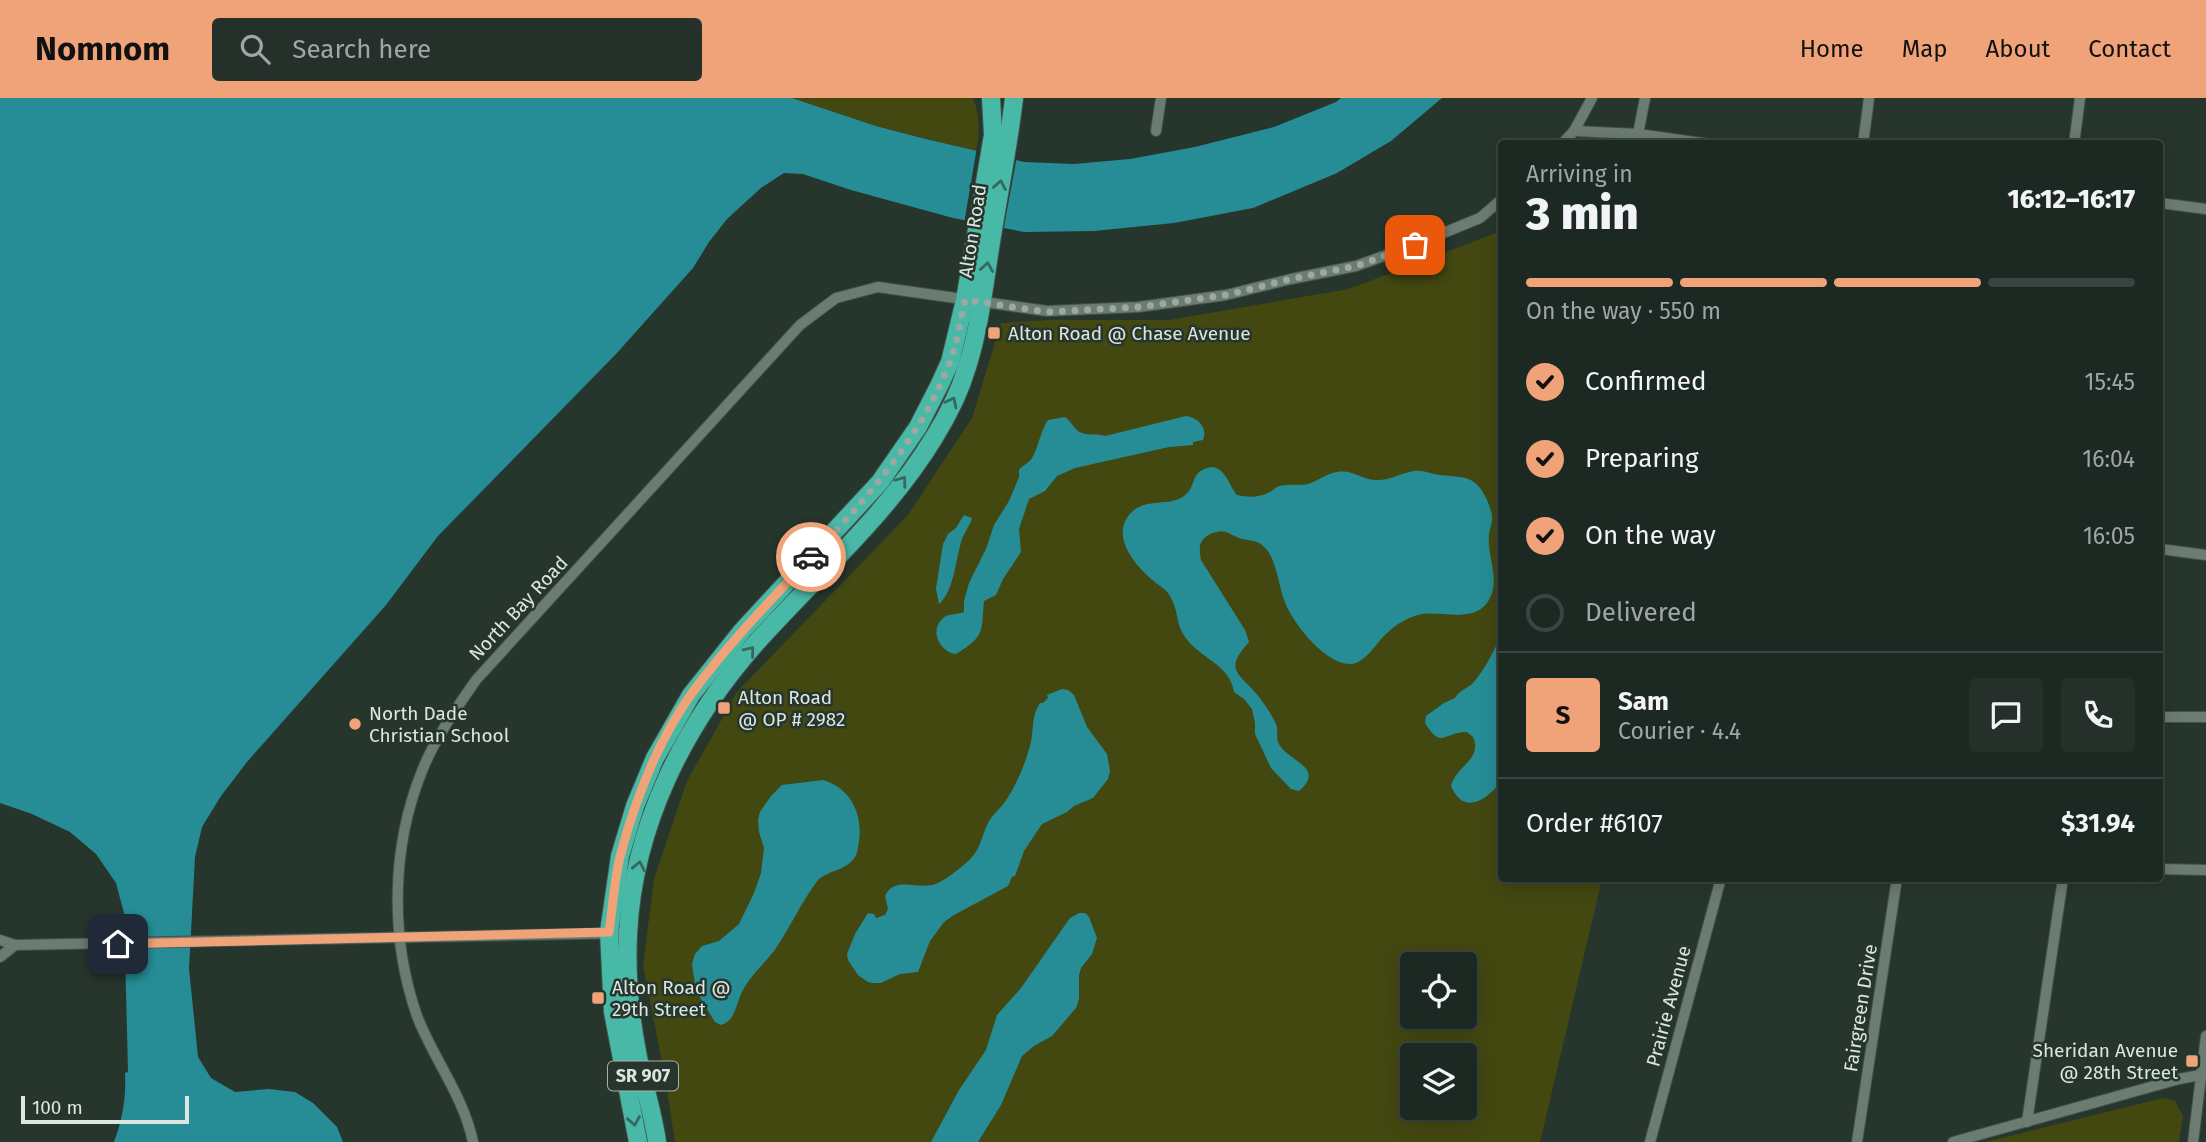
<!DOCTYPE html>
<meta charset="utf-8">
<style>
body{margin:0;font-family:"Fira Sans",sans-serif;background:#25302a;color:#f1f3f6;height:100vh;display:flex;flex-direction:column;font-size:26px;white-space:nowrap}
*{box-sizing:border-box;margin:0}
p{font-size:23px;color:#a0a6a5}
.icon{flex:none;width:38px;height:38px;fill:none;stroke:currentColor;stroke-width:2;stroke-linecap:round;stroke-linejoin:round}
.map{position:relative;flex:1;overflow:hidden}
.details{position:absolute;left:1498px;top:42px;width:665px;height:742px;display:flex;flex-direction:column;background:#1c2822;border-radius:7px;box-shadow:0 4px 18px #0003,0 0 0 2px #3a4440}
.details>*{flex:none}
.controls{position:absolute;left:1400px;top:854px;display:grid;gap:14px}
.controls a{display:grid;place-items:center;width:77px;height:77px;border-radius:7px;background:#1c2822;box-shadow:0 4px 18px #0003,0 0 0 2px #3a4440;font-size:35px}
.scale{position:absolute;left:21px;bottom:18px;width:168px;box-sizing:border-box;padding-left:7px;border:4px solid #dce6e0;border-top:0;font-size:19px;line-height:24px;white-space:nowrap;color:#dce6e0;-webkit-text-stroke:5px #26362d;paint-order:stroke}
.pin{position:absolute;display:grid;place-items:center;width:60px;height:60px;color:#fff;margin:-30px;border-radius:14px;box-shadow:0 4px 10px #0006}
.courier{position:absolute;display:grid;place-items:center;width:70px;height:70px;margin:-35px;border:5px solid #f0a279;border-radius:50%;background:#fff;color:#222;box-shadow:0 2px 9px #0007}
.head em{font-style:normal;font-weight:800}
.head div{display:flex;flex-direction:column-reverse}
.head{display:flex;align-items:center;justify-content:space-between;height:119px;padding:0 28px}
h1{font-size:46px;font-weight:800;line-height:52px}
.bar{display:grid;grid-template-columns:repeat(4,1fr);gap:10px 7px;align-content:center;height:84px;padding:0 28px}
.bar i{height:9px;border-radius:5px;background:#3a4440}
.bar .active{background:#f0a279}
.bar p{grid-column:span 4}
.line{display:flex;align-items:center;gap:18px;padding:0 28px;border-top:2px solid #3a4440}
.line div{flex:1}
.round{display:grid;place-items:center;flex:none;width:74px;height:74px;border-radius:7px;background:#25302a}
ol{padding:0 28px;list-style:none}
li{display:flex;align-items:center;gap:21px;height:77px}
li p{margin-inline-start:auto}
li .icon{padding:7px;border-radius:50%;background:#f0a279;color:#111;stroke-width:4}
li:last-child{color:#a0a6a5}
li i{width:38px;height:38px;border:4px solid #3a4440;border-radius:50%}
header{display:flex;align-items:center;gap:42px;box-sizing:border-box;height:98px;padding:0 35px;background:#f0a279;color:#111}
header strong{font-size:33px}
nav{display:flex;gap:38px;margin-inline-start:auto;font-size:24px}
.search{width:490px;height:63px;background:#25302a;display:flex;align-items:center;gap:18px;box-sizing:border-box;padding:0 24px;border-radius:7px;color:#a0a6a5;font-size:26px}
.map>svg:first-child{display:block}
.green{fill:#434811;fill-rule:evenodd}
.water{fill:#268d96}
.pier{fill:#26362d}
.lines{fill:none;stroke-linecap:round;stroke-linejoin:round}
.street-casing{stroke:#44514a;stroke-width:12}
.highway-casing{stroke:#44514a;stroke-width:20}
.street{stroke:#6b7d72;stroke-width:10}
.highway{stroke:#49b9a7;stroke-width:18}
.oneway{stroke:#346a5e}
.done{stroke:#9ca8a1;stroke-width:7;stroke-dasharray:0 12.6}
.route{stroke:#f0a279;stroke-width:9}
.poi-dot{fill:#f0a279;stroke:#26362d;stroke-width:2.5}
.labels{text-anchor:middle;stroke-width:5;stroke-linejoin:round;paint-order:stroke}
.shield{fill:#26362d;stroke:#a5b1aa;stroke-width:2}
.shield-label{font-size:18px;font-weight:bold;fill:#dce6e0}
.street-label{font-size:19px;fill:#dce6e0;stroke:#26362d}
.poi-label{font-size:19px;fill:#dce6e0;stroke:#26362d;text-anchor:start}
</style>
<header>
<strong>Nomnom</strong>
<div class="search"><svg class="icon" aria-label="search" viewBox="0 0 24 24"><circle cx="10" cy="10" r="6"/><path d="M15 15l6 6"/></svg>Search here</div>
<nav><a>Home</a><a>Map</a><a>About</a><a>Contact</a></nav>
</header>
<div class="map">
<svg width="2206" height="1044" viewBox="0 0 2206 1044">
<rect width="100%" height="100%" fill="#26362d"/>
<g class="green">
<path d="M793 0H973C980 18 980 35 976 53L876 28Z"/>
<path d="M1501 133 1502 780 1602 781 1540 1044H675L665 979 643 868 654 781 687 683 737 594 908 417 972 320 1001 225 1049 222H1169L1349 191ZM1412 866H1465V919H1412ZM1412 957H1465V1010H1412Z"/>
<polygon points="2163,1000 2175,1003 2183,1018 2179,1044 1985,1044"/>
</g>
<g class="water">
<path d="M0 0H792L876 28 926 41 1024 64 1074 66 1130 61 1195 49 1274 29 1336 4 1341 0H1442L1391 43 1337 75 1253 110 1174 125 1094 133 1024 134 953 120 851 92 803 76 784 75 761 90 727 121 709 144 693 170 616 256 438 438 386 507 247 664 221 698 202 729 195 759 189 871 198 959 211 980 235 994 269 991 295 994 313 1005 337 1029 343 1044H114C123 1020 126 1000 125 975L128 974 124 815 116 785 96 756 70 734 32 716 0 705Z"/>
<path d="M1186 318C1198 320 1208 329 1203 342L1193 344V347L1169 349 1075 370 1057 378 1045 393 1029 401 1019 431 1021 454 1003 481 996 497 984 503C981 533 986 538 956 556 941 554 929 534 942 521 948 515 956 517 964 514V503L969 485 986 451 994 427 1009 403 1019 379V372C1024 366 1028 366 1032 360 1039 348 1040 334 1048 322L1065 319C1072 324 1074 332 1082 335 1090 338 1097 335 1105 338Z"/>
<path d="M1211 369C1226 370 1228 386 1237 397 1248 399 1257 400 1268 395 1271 394 1274 391 1277 389 1285 385 1299 388 1308 386 1318 383 1327 375 1337 374 1353 371 1363 383 1378 382 1391 382 1401 375 1414 373 1423 372 1431 376 1440 377 1464 380 1475 376 1487 402 1489 407 1493 416 1492 422 1492 427 1489 432 1489 437 1487 459 1500 480 1490 500 1477 526 1445 513 1422 516 1408 519 1396 526 1386 536 1376 545 1365 566 1350 566 1325 566 1295 527 1286 507 1279 491 1277 464 1267 452 1257 440 1252 444 1239 440 1227 435 1224 430 1210 436 1198 443 1199 450 1201 462L1245 532 1249 544C1226 570 1235 573 1254 593 1262 602 1270 614 1275 624 1280 633 1274 641 1281 649 1292 664 1325 671 1299 693L1291 691 1271 670 1255 636V625L1252 611 1244 601 1234 594C1230 568 1205 562 1189 544 1174 526 1180 517 1171 500 1168 493 1162 489 1156 485 1138 471 1110 440 1129 417 1145 398 1168 410 1184 398 1198 388 1188 374 1211 369Z"/>
<path d="M964 417 972 420C970 428 965 433 962 441 956 459 954 494 939 506L936 491 943 446 948 436 956 430Z"/>
<path d="M1501 538V684C1486 702 1464 718 1451 688 1456 668 1483 661 1473 639L1467 634C1443 634 1442 652 1425 625L1426 618 1444 605 1455 600C1459 593 1466 591 1472 586 1485 572 1493 554 1501 538Z"/>
<path d="M1062 591 1068 592 1074 597 1087 629 1107 656 1110 673 1108 681 1093 700 1074 708 1067 714 1042 726 1024 753 1015 778 1012 779 1008 788 954 817 944 824 930 843 918 874 900 876 881 885H873L868 884 858 877 848 862 847 856 855 836 868 815 874 816 876 820 885 817 888 811 885 798C895 776 920 794 938 785 947 781 965 767 972 759 981 749 982 737 988 725 992 717 999 712 1004 705 1015 690 1024 669 1029 651 1035 635 1030 620 1040 605H1043L1048 600 1047 597Z"/>
<path d="M823 682C850 690 863 715 859 743 858 747 858 755 855 759 846 773 829 772 818 782 801 804 790 830 774 853 764 866 751 877 743 892 736 904 736 923 721 927L715 924 696 893 692 866 695 856 702 848 719 843 739 826 754 795 761 775 764 750 759 734 758 722 760 714 771 698 782 687Z"/>
<polygon points="1079,815 1085,815 1089,819 1097,840 1092,856 1081,870 1079,877 1079,901 1076,910 1052,938 1034,948 1022,958 1001,1007 978,1044 931,1044 959,992 986,952 997,917 1021,890 1070,820"/>
</g>
<polygon class="pier" points="977,49 1017,58 1003,134 964,126"/>
<g class="lines">
<defs>
<g id="street">
<polyline points="1156,33 1161,0"/>
<polyline points="1574,33 1638,36 1709,46"/>
<polyline points="1638,36 1645,0"/>
<polyline points="1562,46 1574,33 1592,0"/>
<polyline points="1863,46 1869,0"/>
<polyline points="2074,46 2080,0"/>
<polyline points="2160,105 2206,111"/>
<polyline points="2160,451 2206,457"/>
<polyline points="2160,619 2206,619"/>
<polyline points="2160,771 2206,772"/>
<polyline points="0,842 15,847 628,835"/>
<polyline points="0,859 15,847"/>
<polyline points="2027,1024 2063,780"/>
<path d="M473 1044C464 999 433 960 417 918 390 840 391 750 422 673 435 640 456 611 476 582L800 227 836 200 878 189 1047 213 1138 209 1226 197 1291 181 1356 168 1414 147 1480 120 1502 101"/>
<polyline points="1650,1044 1721,780"/>
<polyline points="1857,1044 1897,780"/>
<polyline points="1953,1044 2179,981 2206,976"/>
<polyline points="2193,1044 2206,938"/>
</g>
<g id="highway">
<polyline points="638,1044 613,914 609,834 620,758 635,708 655,660 691,597 742,533 880,384 918,329 940,286 950,264 965,202 993,37 991,0"/>
<path d="M657 1044C653 1015 644 988 638 959 630 919 626 878 628 837 633 727 685 625 756 545 817 477 888 416 935 338 948 317 960 293 967 269 981 225 985 178 993 132 1000 88 1009 44 1014 0"/>
</g>
</defs>
<use href="#street" class="street-casing"/>
<use href="#highway" class="highway-casing"/>
<use href="#street" class="street"/>
<use href="#highway" class="highway"/>
</g>
<defs><path id="oneway-chevron" d="M-2-3.5L2.5 0L-2 3.5" fill="none" stroke-width="1.6" stroke-linecap="round" stroke-linejoin="round" transform="scale(1.75)"/></defs>
<g class="oneway">
<use href="#oneway-chevron" transform="translate(1000 87) rotate(-80)"/>
<use href="#oneway-chevron" transform="translate(987 169) rotate(-81)"/>
<use href="#oneway-chevron" transform="translate(952 304) rotate(-63)"/>
<use href="#oneway-chevron" transform="translate(902 383) rotate(-54)"/>
<use href="#oneway-chevron" transform="translate(750 553) rotate(-51)"/>
<use href="#oneway-chevron" transform="translate(639 768) rotate(-78)"/>
<use href="#oneway-chevron" transform="translate(634 1023) rotate(80)"/>
</g>
<g class="lines">
<path class="done" d="M811 459C866 401 920 341 949 266 957 246 960 223 965 202L1047 214 1139 209 1226 197 1291 181 1356 168 1415 147"/>
<path class="route" d="M118 846 609 834C613 808 614 781 621 755 636 700 658 642 692 595 728 546 770 503 811 459"/>
</g>
<g class="poi-dot">
<rect x="987" y="228" width="14" height="14" rx="3.5"/>
<rect x="717" y="603" width="14" height="14" rx="3.5"/>
<circle cx="355" cy="626" r="7"/>
<rect x="591" y="893" width="14" height="14" rx="3.5"/>
<rect x="2185" y="956" width="14" height="14" rx="3.5"/>
</g>
<g class="labels">
<rect class="shield" x="608" y="963.5" width="70" height="29" rx="5"/>
<g class="shield-label">
<text x="643" y="984">SR 907</text>
</g>
<g class="street-label">
<text transform="translate(972 133) rotate(-81)" y="7">Alton Road</text>
<text transform="translate(518 510) rotate(-47)" y="7">North Bay Road</text>
<text transform="translate(1668 908) rotate(-75)" y="7">Prairie Avenue</text>
<text transform="translate(1860 910) rotate(-81)" y="7">Fairgreen Drive</text>
</g>
<g class="poi-label">
<text x="1008" y="242">Alton Road @ Chase Avenue</text>
<text x="738" y="606">Alton Road<tspan x="738" dy="22">@ OP # 2982</tspan></text>
<text x="369" y="622">North Dade<tspan x="369" dy="22">Christian School</tspan></text>
<text x="612" y="896">Alton Road @<tspan x="612" dy="22">29th Street</tspan></text>
<text x="2178" y="959" text-anchor="end">Sheridan Avenue<tspan x="2178" dy="22">@ 28th Street</tspan></text>
</g>
</g>
</svg>
<div class="controls">
<a><svg class="icon" aria-label="locate" viewBox="0 0 24 24"><circle cx="12" cy="12" r="6"/><path d="M12 2v4M12 18v4M2 12h4M18 12h4"/></svg></a>
<a><svg class="icon" aria-label="layers" viewBox="0 0 24 24"><path d="M12 4l9 5-9 5-9-5zM3 14l9 5 9-5"/></svg></a>
</div>
<div class="scale">100 m</div>
<div class="pin" style="left:1415px;top:147px;background:#ea580c"><svg class="icon" aria-label="bag" viewBox="0 0 24 24"><path d="M5 8h14l-1 12H6zM9 8a3 3 0 0 1 6 0"/></svg></div>
<div class="pin" style="left:118px;top:846px;background:#1f2937"><svg class="icon" aria-label="home" viewBox="0 0 24 24"><path d="M3 11l9-7 9 7M6 9v11h12V9"/></svg></div>
<div class="courier" style="left:811px;top:459px"><svg class="icon" aria-label="car" viewBox="0 0 24 24"><path d="M5 17H2v-5l4-1 3-4h7l3 4 3 1v5h-3M9 17h6M6 11h13"/><circle cx="7" cy="17" r="2"/><circle cx="17" cy="17" r="2"/></svg></div>
<section class="details">
<div class="head"><div><h1>3 min</h1><p>Arriving in</p></div><em>16:12–16:17</em></div>
<div class="bar"><i class="active"></i><i class="active"></i><i class="active"></i><i></i><p>On the way · 550 m</p></div>
<ol>
<li><svg class="icon" aria-label="check" viewBox="0 0 24 24"><path d="M5 12l5 5 9-10"/></svg>Confirmed<p>15:45</p></li>
<li><svg class="icon" aria-label="check" viewBox="0 0 24 24"><path d="M5 12l5 5 9-10"/></svg>Preparing<p>16:04</p></li>
<li><svg class="icon" aria-label="check" viewBox="0 0 24 24"><path d="M5 12l5 5 9-10"/></svg>On the way<p>16:05</p></li>
<li><i></i>Delivered</li>
</ol>
<div class="line" style="height:126px"><b class="round" style="background:#f0a279;color:#111">S</b><div><b>Sam</b><p>Courier · 4.4</p></div><a class="round"><svg class="icon" aria-label="chat" viewBox="0 0 24 24"><path d="M4 5h16v11H9l-5 4z"/></svg></a><a class="round"><svg class="icon" aria-label="phone" viewBox="0 0 24 24"><path d="M5 4h4l2 5-3 2q2 4 5 5l2-3 5 2v4C11 20 4 13 5 4z"/></svg></a></div>
<div class="line" style="height:91px"><div>Order #6107</div><b>$31.94</b></div>
</section>
</div>
